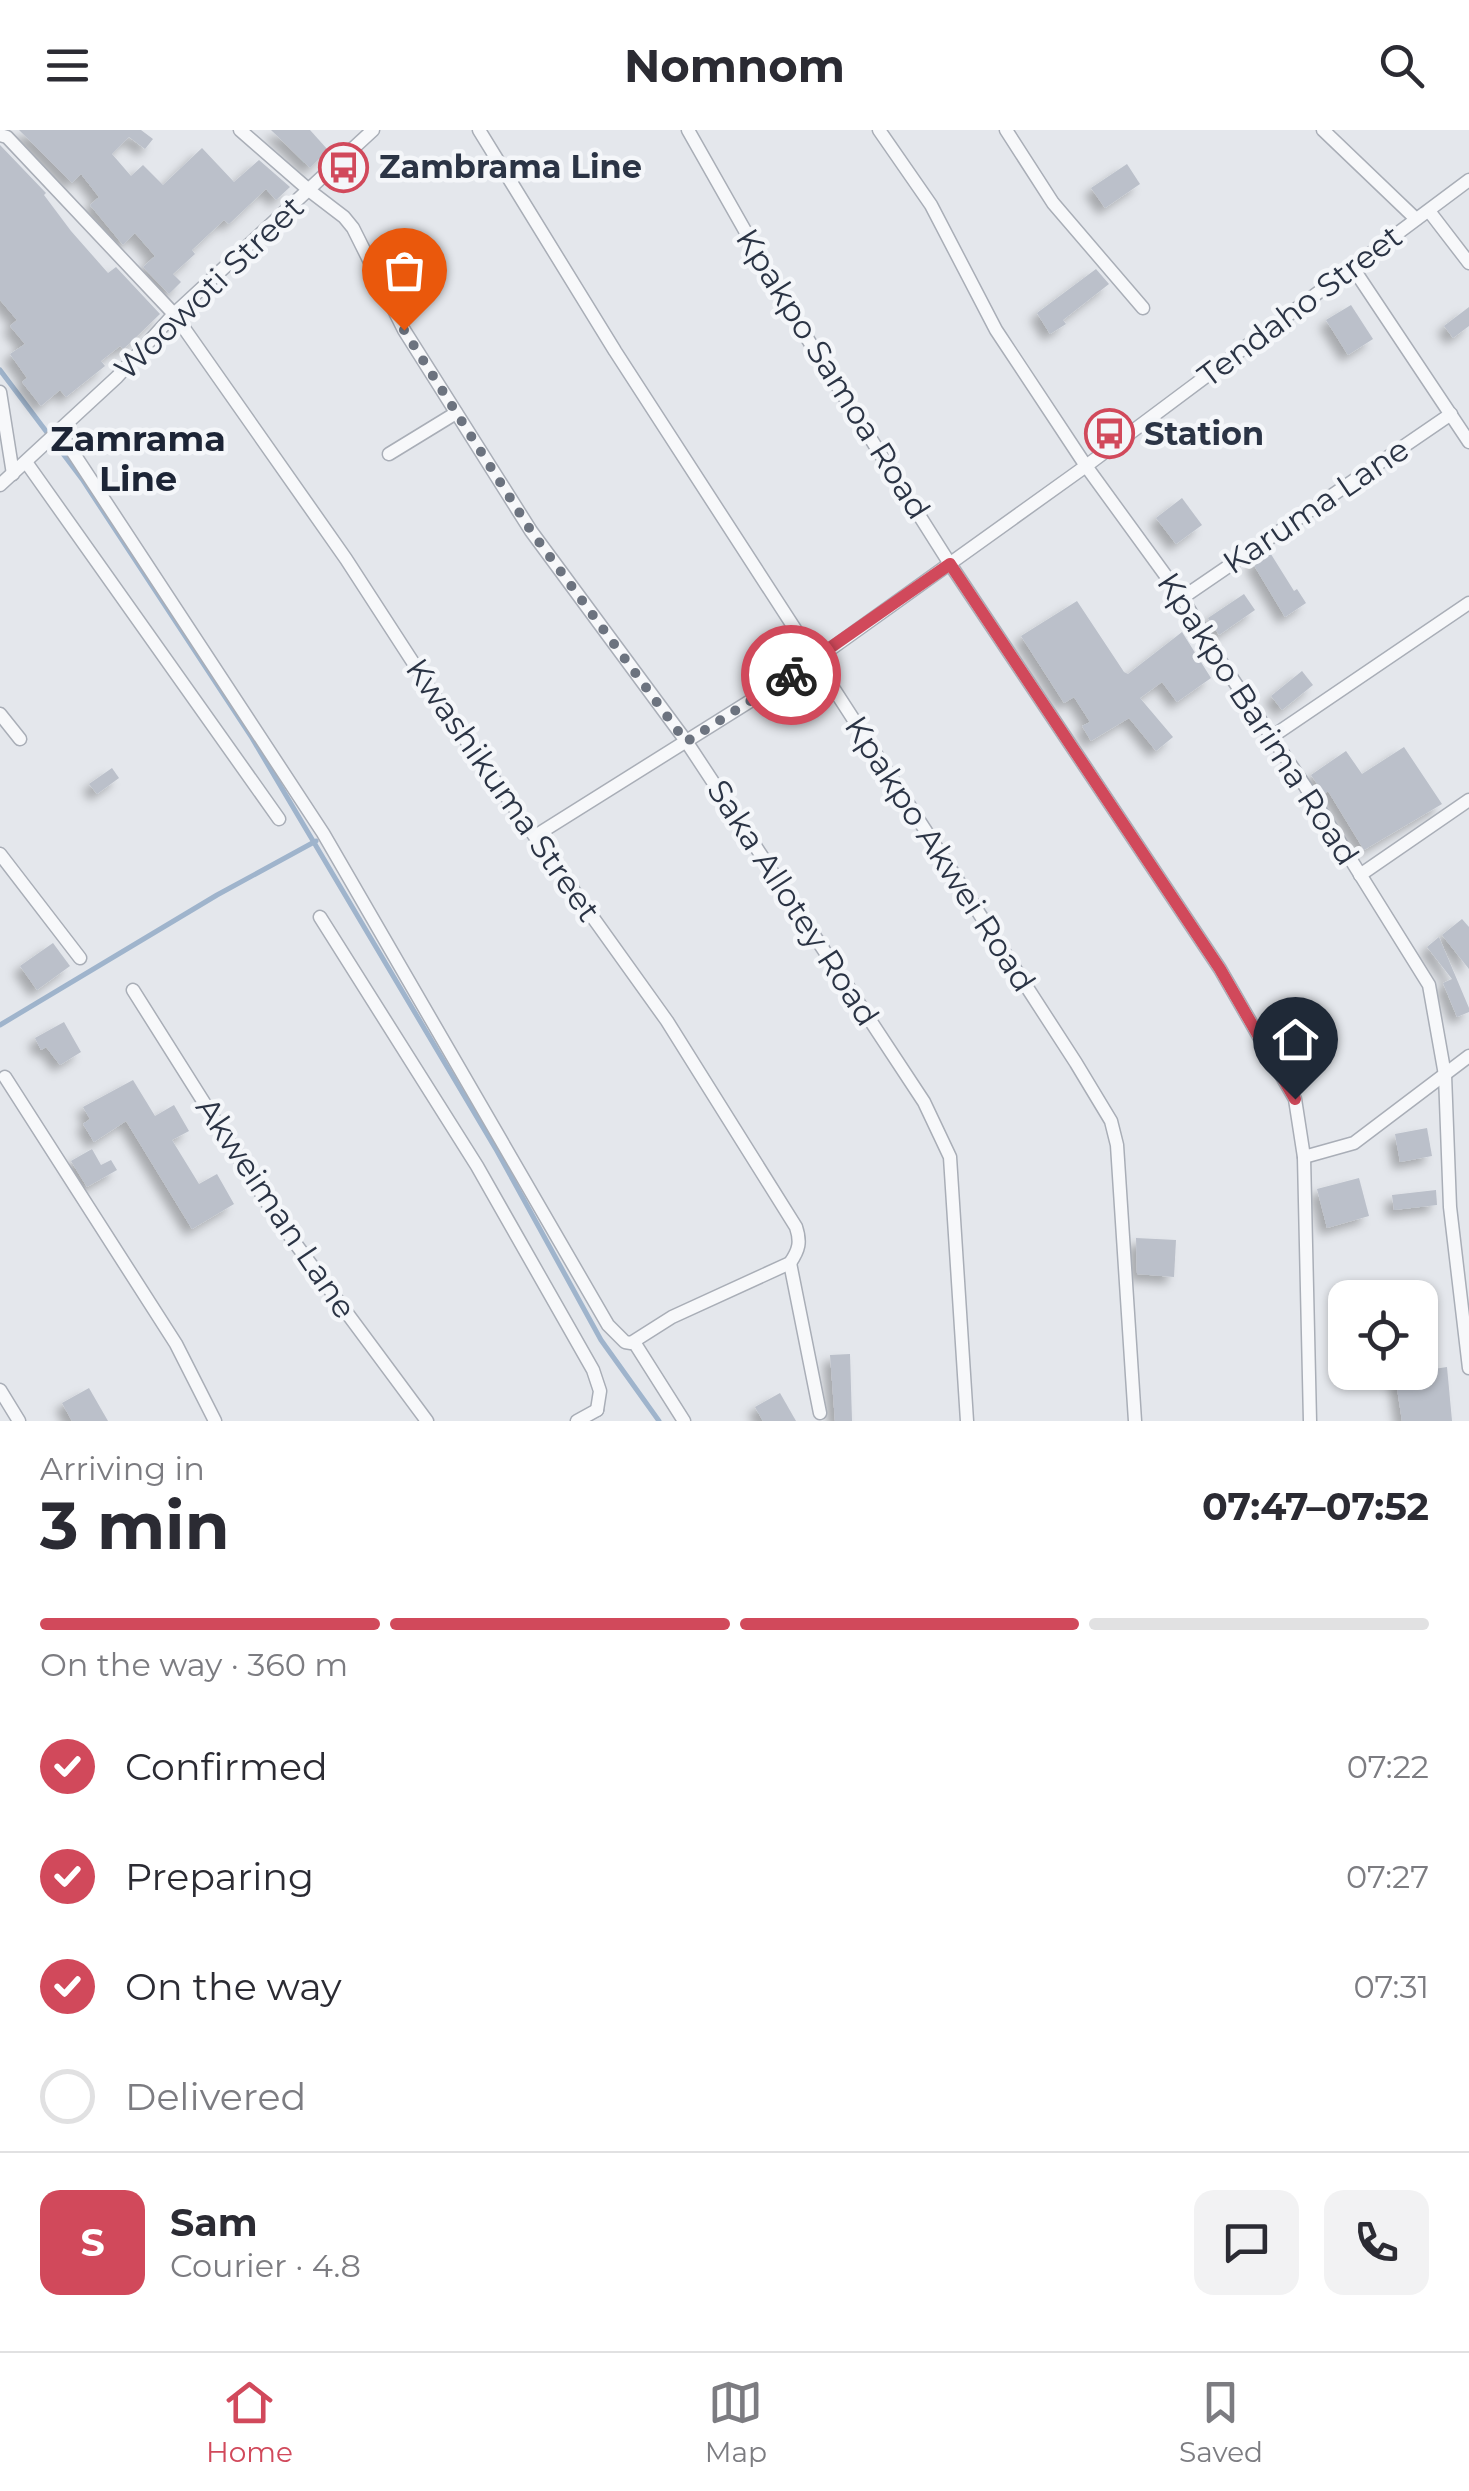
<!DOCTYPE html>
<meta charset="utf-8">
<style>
body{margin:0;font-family:Montserrat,sans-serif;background:#f2f2f3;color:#2b2b33;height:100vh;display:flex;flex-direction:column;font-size:38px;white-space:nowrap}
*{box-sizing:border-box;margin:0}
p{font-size:32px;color:#7c7c81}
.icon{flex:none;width:55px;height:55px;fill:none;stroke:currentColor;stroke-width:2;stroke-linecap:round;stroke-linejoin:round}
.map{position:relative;height:1291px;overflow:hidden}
.drawer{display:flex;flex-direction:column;background:#fff;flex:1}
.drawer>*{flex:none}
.fabs{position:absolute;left:1328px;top:1150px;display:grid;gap:20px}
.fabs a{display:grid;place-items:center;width:110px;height:110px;border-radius:20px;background:#fff;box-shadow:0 2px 8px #0004;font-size:50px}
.pin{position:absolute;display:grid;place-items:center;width:85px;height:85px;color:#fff;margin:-102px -42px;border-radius:50% 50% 50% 0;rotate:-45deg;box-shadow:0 0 10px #0007}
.pin .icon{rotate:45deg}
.courier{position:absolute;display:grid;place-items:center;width:100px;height:100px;margin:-50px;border:8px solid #d1495b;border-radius:50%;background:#fff;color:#222;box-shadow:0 2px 12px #0007}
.summary em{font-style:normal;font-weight:700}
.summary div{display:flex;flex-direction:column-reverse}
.summary{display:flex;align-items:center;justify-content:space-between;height:170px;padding:0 40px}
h1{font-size:65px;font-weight:700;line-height:75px}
.bar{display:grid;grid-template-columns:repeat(4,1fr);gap:15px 10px;align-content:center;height:120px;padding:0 40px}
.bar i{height:12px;border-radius:8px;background:#e1e1e2}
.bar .on{background:#d1495b}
.bar p{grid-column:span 4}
.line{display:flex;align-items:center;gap:25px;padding:0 40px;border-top:2px solid #e1e1e2}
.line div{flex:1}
.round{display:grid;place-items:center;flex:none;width:105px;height:105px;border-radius:20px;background:#f2f2f3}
ol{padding:0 40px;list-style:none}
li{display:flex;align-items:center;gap:30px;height:110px}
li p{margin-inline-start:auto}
li .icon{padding:10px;border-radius:50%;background:#d1495b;color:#fff;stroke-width:4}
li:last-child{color:#7c7c81}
li i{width:55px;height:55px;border:5px solid #e1e1e2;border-radius:50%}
header{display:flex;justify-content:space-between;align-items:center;height:130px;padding:0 40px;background:#fff;font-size:45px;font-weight:700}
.menu{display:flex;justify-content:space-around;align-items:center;height:140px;border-top:2px solid #e1e1e2;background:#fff;font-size:28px;color:#7c7c81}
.menu a{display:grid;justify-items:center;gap:5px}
.menu .on{color:#d1495b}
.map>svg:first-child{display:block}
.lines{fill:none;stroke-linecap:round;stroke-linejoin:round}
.stream{stroke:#9fb4cc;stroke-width:5}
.building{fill:#bbc0ca;filter:url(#shadow)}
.minor-casing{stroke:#a9aeb7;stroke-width:15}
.minor{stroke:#f7f8fa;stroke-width:12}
.done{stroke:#6c737f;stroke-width:10;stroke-dasharray:0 18}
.route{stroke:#d1495b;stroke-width:12}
.labels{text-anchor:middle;stroke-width:9;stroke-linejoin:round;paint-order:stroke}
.poi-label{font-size:32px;font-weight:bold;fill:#2b3445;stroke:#f4f6f9;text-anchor:start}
.street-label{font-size:32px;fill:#2b3445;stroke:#f4f6f9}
.neighbourhood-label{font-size:35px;font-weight:bold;fill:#1d2536;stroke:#f4f6f9}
</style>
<header><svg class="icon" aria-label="menu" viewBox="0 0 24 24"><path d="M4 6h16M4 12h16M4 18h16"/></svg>Nomnom<svg class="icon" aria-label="search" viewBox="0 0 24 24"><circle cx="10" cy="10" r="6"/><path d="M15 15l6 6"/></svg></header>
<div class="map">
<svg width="1469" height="1291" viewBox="0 0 1469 1291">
<defs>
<filter id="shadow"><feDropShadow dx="-7" dy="7" stdDeviation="5" flood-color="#0004"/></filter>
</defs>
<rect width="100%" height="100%" fill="#e4e7ec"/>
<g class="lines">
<g class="stream">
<polyline points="0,240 82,349 252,608 497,1021 601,1210 659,1291"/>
<polyline points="0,895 217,765 316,711"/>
</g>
</g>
<g class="building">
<polygon points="19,0 141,0 153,9 145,19 129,7 112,24 131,46 143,35 163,55 202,18 234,52 259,30 290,57 276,70 266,59 229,94 224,90 192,120 195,124 173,144 181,152 169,164 143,137 155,126 135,103 123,115 90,75 99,67 81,44 72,53"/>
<polygon points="271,0 310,0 328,20 310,38"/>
<polygon points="0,15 46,63 44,65 71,101 108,143 116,137 160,184 130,213 123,219 120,216 101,231 105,236 66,267 60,260 41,276 22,252 27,248 10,224 25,214 10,196 17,190 0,170"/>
<polygon points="1127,34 1140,54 1105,78 1091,58"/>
<polygon points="1096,139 1109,154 1063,190 1066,194 1050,204 1037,183"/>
<polygon points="1351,175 1373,209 1348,225 1326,190"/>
<polygon points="1469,177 1469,196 1453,208 1444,196"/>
<polygon points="1182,368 1202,395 1176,414 1156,388"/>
<polygon points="1269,421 1294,461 1297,459 1306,473 1285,487 1252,432"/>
<polygon points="1244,464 1255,480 1219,505 1208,488"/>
<polygon points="1077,471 1124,542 1128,544 1182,502 1211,548 1177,572 1162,552 1140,568 1173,607 1156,621 1129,588 1091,611 1082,596 1090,592 1074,567 1064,573 1021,506"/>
<polygon points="1302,541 1313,555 1282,580 1271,566"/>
<polygon points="1404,617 1442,674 1364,720 1328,661 1324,664 1311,645 1346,621 1362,644"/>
<polygon points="112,638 119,648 97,664 89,654"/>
<polygon points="1462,789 1469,797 1469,839 1442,805"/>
<polygon points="1439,807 1469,878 1469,882 1457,887 1443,853 1452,849 1427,817"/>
<polygon points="53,813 70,836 37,860 20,836"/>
<polygon points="64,892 81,922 60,935 46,917 41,920 35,908"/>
<polygon points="133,950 155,986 174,975 189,1001 172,1010 199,1054 217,1044 234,1074 192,1099 126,991 94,1012 83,994 90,989 83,977"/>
<polygon points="1427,998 1432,1026 1400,1032 1395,1004"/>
<polygon points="92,1019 101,1035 111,1030 117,1040 87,1057 71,1031"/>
<polygon points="1359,1048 1369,1086 1327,1098 1317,1059"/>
<polygon points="1436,1060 1437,1075 1394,1080 1392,1065"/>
<polygon points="1136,1108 1176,1110 1174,1147 1137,1144"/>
<polygon points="850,1224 852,1291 835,1291 830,1225"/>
<polygon points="1447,1237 1452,1291 1402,1291 1395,1245"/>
<polygon points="89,1258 108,1291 72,1291 62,1273"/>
<polygon points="780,1263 796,1291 763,1291 755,1277"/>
</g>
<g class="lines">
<defs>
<g id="minor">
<polyline points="240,0 310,61 344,87 353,98 404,200 531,401 686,611 924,972 950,1027 967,1291"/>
<polyline points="479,0 615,221 1076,933 1111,991 1117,1015 1135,1291"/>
<polyline points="688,0 795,189 950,434 1220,839 1295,969 1304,1027 1310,1291"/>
<polyline points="879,0 931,75 996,200 1086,336 1182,468 1219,529 1305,656 1429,855 1445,945 1450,1077 1469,1238"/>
<polyline points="1006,0 1053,73 1143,178"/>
<polyline points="1323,0 1416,89"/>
<path d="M0 5 7 7 174 184 346 429 440 574 667 891 796 1097C801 1112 799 1120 790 1133L672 1187 631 1213 625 1212 608 1195 323 703 59 301"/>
<polyline points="1429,81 1469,133"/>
<polyline points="1353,138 1469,312"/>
<polyline points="0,262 13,344"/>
<polyline points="389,324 456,283"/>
<polyline points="26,332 279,689"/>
<polyline points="0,355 117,247 174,184 373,0"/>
<polyline points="1182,468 1451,284"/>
<polyline points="0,584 20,609"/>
<polyline points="1270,608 1469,473"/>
<polyline points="535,706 814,531 1086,336 1469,50"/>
<polyline points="0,724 80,828"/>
<polyline points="1360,745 1469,670"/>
<polyline points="320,787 477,1036 593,1240 600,1261 597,1280"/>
<polyline points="133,860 278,1090 427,1291"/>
<polyline points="5,947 176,1214 215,1291"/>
<polyline points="1304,1027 1354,1013 1469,926"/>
<polyline points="790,1133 820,1283"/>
<polyline points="634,1212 684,1291"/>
<polyline points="0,1260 19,1291"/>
<polyline points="577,1291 597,1280"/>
</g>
</defs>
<use href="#minor" class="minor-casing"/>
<use href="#minor" class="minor"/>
</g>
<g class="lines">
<polyline class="done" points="404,200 531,401 686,612 791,545"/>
<polyline class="route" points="791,545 950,434 1220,839 1295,969"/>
</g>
<defs>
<symbol id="bus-ring" viewBox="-11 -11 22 22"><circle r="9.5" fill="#f4f6f9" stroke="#d1495b" stroke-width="1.5"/><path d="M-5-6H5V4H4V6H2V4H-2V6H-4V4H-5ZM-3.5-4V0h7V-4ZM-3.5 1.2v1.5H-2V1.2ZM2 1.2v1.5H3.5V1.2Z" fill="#d1495b"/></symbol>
</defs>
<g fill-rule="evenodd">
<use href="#bus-ring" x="316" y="10" width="55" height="55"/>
<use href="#bus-ring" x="1082" y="276" width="55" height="55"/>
</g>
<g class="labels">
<g class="poi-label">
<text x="379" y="48">Zambrama Line</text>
<text x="1144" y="315">Station</text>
</g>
<g class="street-label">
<text transform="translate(209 158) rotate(-44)" y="11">Woowoti Street</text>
<text transform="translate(1300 176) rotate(-37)" y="11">Tendaho Street</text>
<text transform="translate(833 244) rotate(58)" y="11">Kpakpo Samoa Road</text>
<text transform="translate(1316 376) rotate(-34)" y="11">Karuma Lane</text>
<text transform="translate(1258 589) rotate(57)" y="11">Kpakpo Barima Road</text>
<text transform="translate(503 660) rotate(55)" y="11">Kwashikuma Street</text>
<text transform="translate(940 724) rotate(57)" y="11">Kpakpo Akwei Road</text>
<text transform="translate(793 773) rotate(57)" y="11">Saka Allotey Road</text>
<text transform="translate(276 1078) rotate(56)" y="11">Akweiman Lane</text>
</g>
<g class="neighbourhood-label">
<text x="138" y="321">Zamrama<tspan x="138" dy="40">Line</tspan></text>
</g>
</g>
</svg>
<div class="fabs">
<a><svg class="icon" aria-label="locate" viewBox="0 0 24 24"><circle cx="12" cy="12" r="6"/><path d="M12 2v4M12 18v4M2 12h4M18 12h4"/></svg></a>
</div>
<div class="pin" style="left:404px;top:200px;background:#ea580c"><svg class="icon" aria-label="bag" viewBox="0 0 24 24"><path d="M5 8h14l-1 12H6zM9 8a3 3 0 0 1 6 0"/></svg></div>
<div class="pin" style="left:1295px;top:969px;background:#1f2937"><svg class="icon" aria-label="home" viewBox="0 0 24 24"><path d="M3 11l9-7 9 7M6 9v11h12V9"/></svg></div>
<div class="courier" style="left:791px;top:545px"><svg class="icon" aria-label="bike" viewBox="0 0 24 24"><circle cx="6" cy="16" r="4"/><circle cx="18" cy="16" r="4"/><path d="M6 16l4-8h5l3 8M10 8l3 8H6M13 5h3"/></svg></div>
</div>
<section class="drawer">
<div class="summary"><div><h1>3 min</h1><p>Arriving in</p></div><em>07:47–07:52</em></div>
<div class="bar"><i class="on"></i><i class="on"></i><i class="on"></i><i></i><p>On the way · 360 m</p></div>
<ol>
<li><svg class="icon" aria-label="check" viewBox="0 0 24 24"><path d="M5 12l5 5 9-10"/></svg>Confirmed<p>07:22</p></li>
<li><svg class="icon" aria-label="check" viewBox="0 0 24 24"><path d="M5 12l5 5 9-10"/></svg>Preparing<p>07:27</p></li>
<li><svg class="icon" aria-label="check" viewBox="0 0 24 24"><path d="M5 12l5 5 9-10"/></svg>On the way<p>07:31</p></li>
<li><i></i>Delivered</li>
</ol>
<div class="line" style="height:180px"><b class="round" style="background:#d1495b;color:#fff">S</b><div><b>Sam</b><p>Courier · 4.8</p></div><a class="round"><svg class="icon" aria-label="chat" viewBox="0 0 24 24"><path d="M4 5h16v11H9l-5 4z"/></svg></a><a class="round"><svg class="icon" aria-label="phone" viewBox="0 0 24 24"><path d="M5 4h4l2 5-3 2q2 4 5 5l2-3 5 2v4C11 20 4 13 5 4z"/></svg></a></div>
</section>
<nav class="menu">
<a class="on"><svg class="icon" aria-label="home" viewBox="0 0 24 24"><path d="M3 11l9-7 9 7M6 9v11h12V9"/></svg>Home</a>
<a><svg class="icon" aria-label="map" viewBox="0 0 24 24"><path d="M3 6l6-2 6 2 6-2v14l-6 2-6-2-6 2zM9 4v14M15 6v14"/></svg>Map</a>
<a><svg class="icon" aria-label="saved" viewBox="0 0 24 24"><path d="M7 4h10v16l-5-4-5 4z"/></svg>Saved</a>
</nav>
